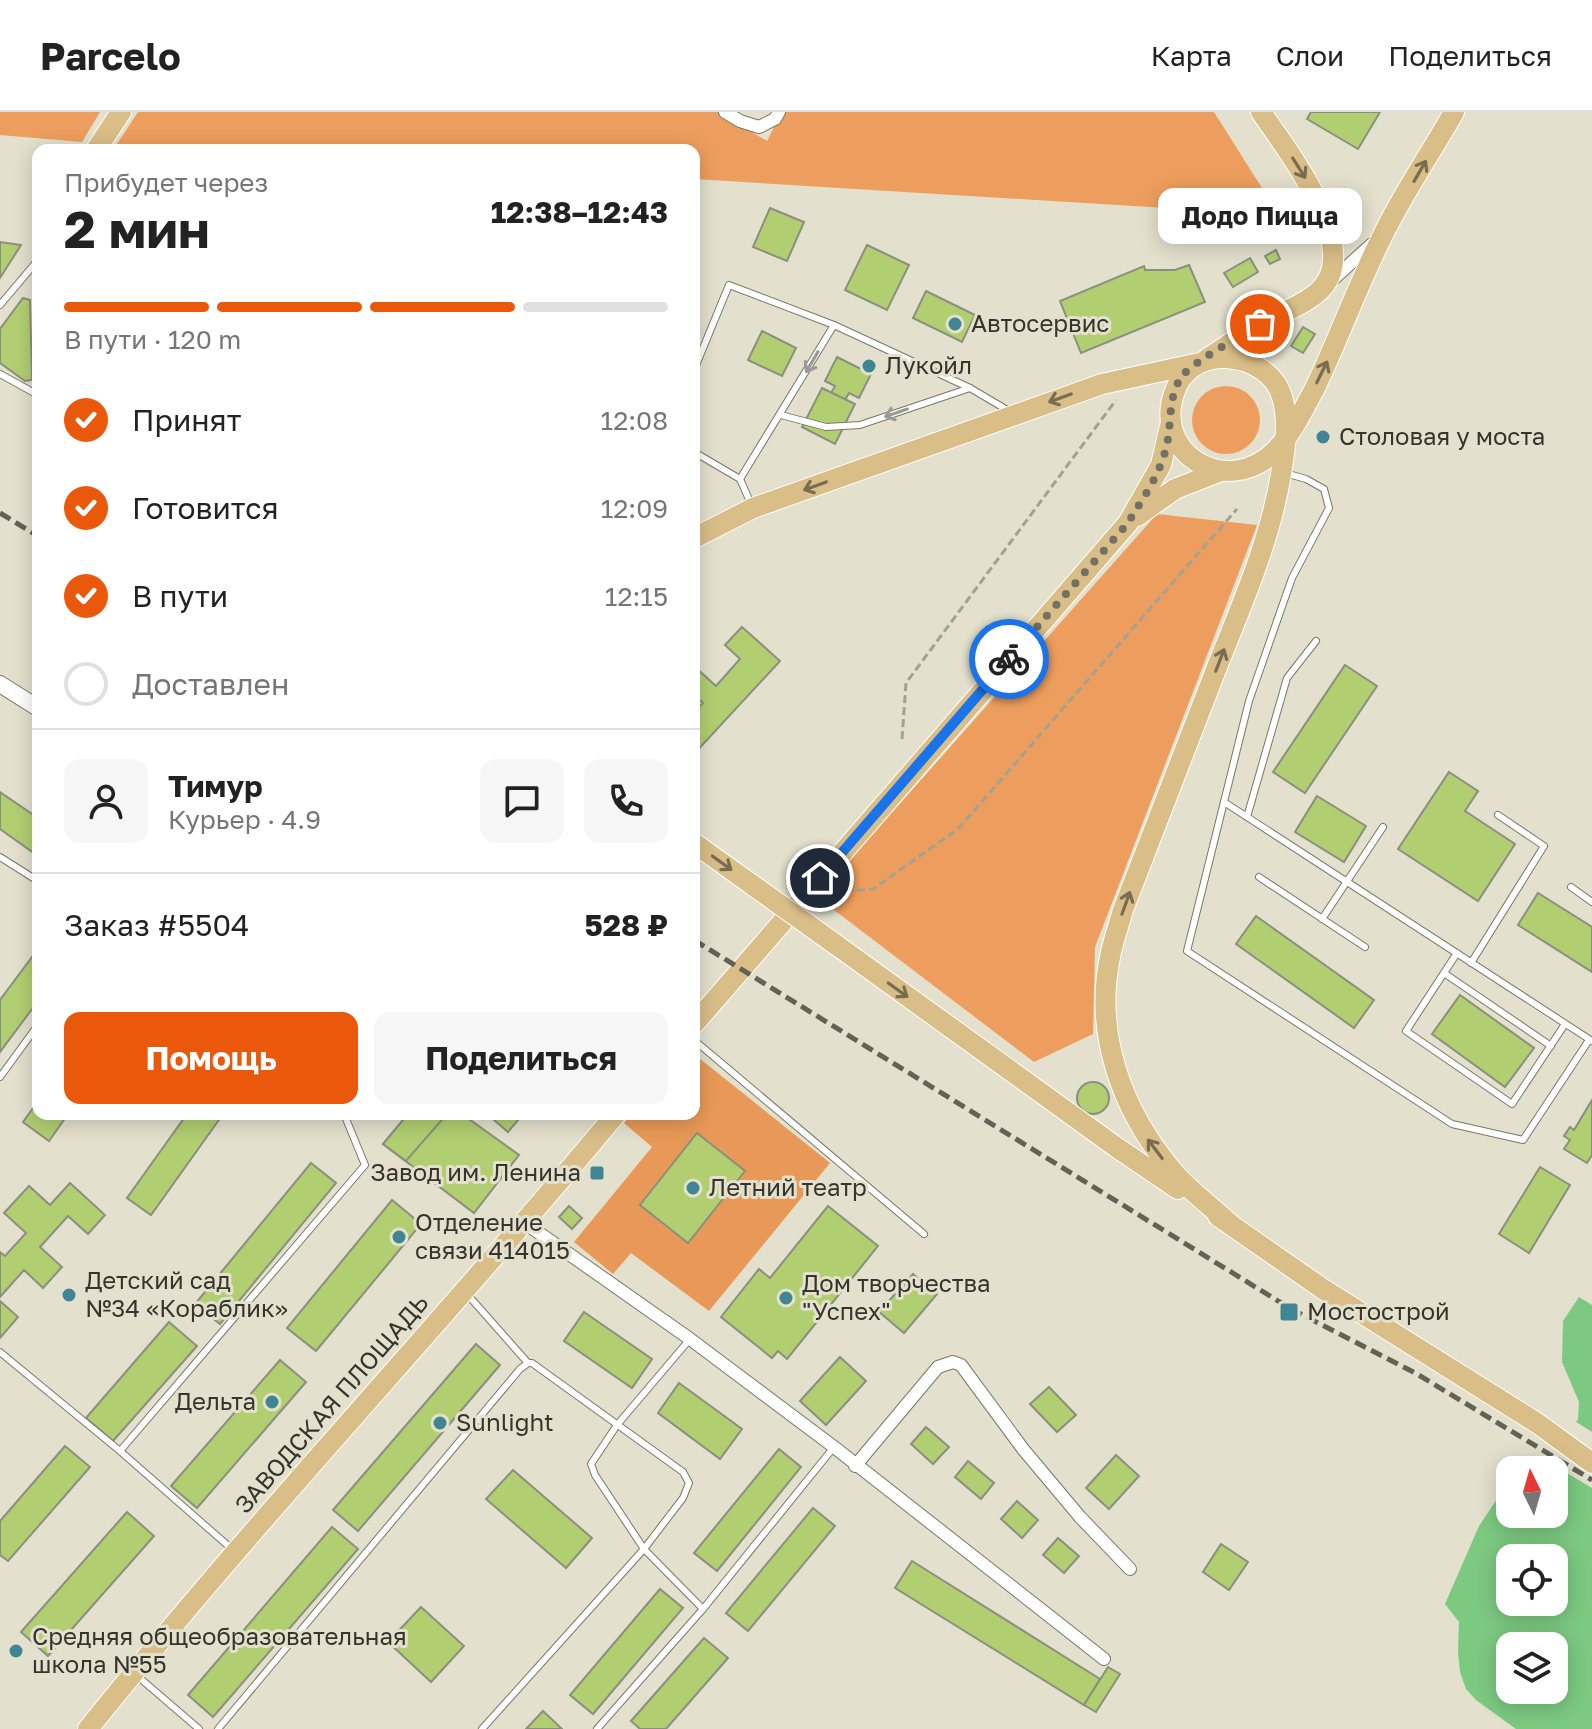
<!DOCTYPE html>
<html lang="ru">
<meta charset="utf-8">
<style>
body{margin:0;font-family:"Golos Text",sans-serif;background:#f6f6f6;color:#222;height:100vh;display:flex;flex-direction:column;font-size:30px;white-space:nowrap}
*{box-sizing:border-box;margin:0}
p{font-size:26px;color:#767676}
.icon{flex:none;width:44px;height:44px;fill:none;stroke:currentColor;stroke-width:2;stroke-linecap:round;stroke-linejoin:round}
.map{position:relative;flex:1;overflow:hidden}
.side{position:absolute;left:32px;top:32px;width:668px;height:976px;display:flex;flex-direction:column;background:#fff;border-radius:16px;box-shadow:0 4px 20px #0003}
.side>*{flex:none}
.needle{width:52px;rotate:355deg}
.fabs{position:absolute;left:1496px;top:1344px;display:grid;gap:16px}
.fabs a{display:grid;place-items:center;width:72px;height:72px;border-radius:16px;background:#fff;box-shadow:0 4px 20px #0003;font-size:40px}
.pin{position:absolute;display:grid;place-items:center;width:68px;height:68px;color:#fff;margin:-34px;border:4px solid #fff;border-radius:50%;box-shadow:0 2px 8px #0007}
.courier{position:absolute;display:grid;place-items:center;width:80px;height:80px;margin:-40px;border:6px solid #1a73e8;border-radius:50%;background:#fff;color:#222;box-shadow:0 2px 10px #0007}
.bubble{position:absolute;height:56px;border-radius:16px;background:#fff;box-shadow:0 4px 20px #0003;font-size:26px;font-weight:700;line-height:56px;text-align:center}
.overview em{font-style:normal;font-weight:700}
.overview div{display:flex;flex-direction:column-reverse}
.overview{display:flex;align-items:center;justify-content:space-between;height:136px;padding:0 32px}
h1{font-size:52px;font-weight:700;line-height:60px}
.bar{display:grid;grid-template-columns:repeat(4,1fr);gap:12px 8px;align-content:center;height:96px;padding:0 32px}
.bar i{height:10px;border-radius:6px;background:#e0e0e0}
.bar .selected{background:#ea580c}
.bar p{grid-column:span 4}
.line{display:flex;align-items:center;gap:20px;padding:0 32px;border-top:2px solid #e0e0e0}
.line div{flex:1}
.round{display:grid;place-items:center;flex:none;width:84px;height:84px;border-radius:16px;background:#f6f6f6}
ol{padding:0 32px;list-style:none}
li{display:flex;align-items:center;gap:24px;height:88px}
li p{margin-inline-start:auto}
li .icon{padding:8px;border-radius:50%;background:#ea580c;color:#fff;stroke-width:4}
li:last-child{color:#767676}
li i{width:44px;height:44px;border:4px solid #e0e0e0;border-radius:50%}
.primary-button{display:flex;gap:16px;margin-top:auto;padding:16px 32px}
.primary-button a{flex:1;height:92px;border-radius:16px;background:#ea580c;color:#fff;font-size:32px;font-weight:700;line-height:92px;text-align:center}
.primary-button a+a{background:#f6f6f6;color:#222}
header{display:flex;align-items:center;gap:48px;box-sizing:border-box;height:112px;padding:0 40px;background:#fff;border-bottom:2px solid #e0e0e0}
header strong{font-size:38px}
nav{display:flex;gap:44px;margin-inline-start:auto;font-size:28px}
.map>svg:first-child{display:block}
.green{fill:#ed9e5e}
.forest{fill:#e99957}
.water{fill:#7cc981;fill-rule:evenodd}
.pier{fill:#e3e1cd}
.building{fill:#b1cf71;stroke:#8a907f;stroke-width:2}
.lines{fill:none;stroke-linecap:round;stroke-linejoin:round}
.service-casing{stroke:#797765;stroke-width:8}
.minor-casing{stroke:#797765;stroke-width:14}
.tertiary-casing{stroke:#797765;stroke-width:18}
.primary-casing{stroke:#fff;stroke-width:22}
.path{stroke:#a3a292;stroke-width:3;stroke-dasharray:8 4;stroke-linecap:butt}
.service{stroke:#fff;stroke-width:6}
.minor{stroke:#fff;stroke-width:12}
.tertiary{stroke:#fff;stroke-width:16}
.primary{stroke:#dabe88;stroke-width:20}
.rail{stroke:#636257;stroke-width:5;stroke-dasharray:12 6;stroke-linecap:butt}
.primary-bridge-casing{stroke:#fff;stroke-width:22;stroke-linecap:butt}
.primary-bridge{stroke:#dabe88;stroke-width:20}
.oneway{stroke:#786c51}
.oneway2{stroke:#9a9a96}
.done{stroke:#737165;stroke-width:8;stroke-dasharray:0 14.4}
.route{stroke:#1a73e8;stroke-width:10}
.poi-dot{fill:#408592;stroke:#e3e1cd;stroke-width:3}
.labels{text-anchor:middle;stroke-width:6;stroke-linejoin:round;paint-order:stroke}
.poi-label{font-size:24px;fill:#36352d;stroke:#e3e1cd;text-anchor:start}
.street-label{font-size:24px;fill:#36352d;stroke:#e3e1cd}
</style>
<header>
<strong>Parcelo</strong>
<nav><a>Карта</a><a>Слои</a><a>Поделиться</a></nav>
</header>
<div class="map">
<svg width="1592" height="1617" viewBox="0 0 1592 1617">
<rect width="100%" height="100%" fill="#e3e1cd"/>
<g class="green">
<polygon points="0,0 100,0 82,30 0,23"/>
<polygon points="138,0 717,0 767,29 782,0 1214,0 1279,103 694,67 694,38 210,38 117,32"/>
<circle cx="1226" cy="308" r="34"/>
<polygon points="1157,402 1257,413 1095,835 1093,922 1034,950 817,785"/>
</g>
<polygon class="forest" points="694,942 830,1051 709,1199 631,1141 613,1162 574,1130 652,1035 624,1011 631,1002 694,1002"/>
<path class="water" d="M1579 1185 1592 1193V1617H1516L1476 1588 1466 1577 1460 1560 1458 1540 1459 1510 1445 1492 1479 1414 1507 1372 1510 1370V1402H1554V1358H1531L1558 1340 1578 1307 1579 1290 1562 1250 1563 1209ZM1510 1446H1554V1490H1510ZM1510 1534H1554V1578H1510Z"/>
<polygon class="pier" points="1573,1308 1592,1320 1592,1376 1542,1346 1555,1337"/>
<g class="building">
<polygon points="1311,0 1380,0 1358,37 1307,7"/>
<polygon points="770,96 804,110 787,149 753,135"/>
<polygon points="0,130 21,133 0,166"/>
<polygon points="867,133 909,153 887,198 845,178"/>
<polygon points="1276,138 1280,147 1270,152 1265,144"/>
<polygon points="1250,146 1258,160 1233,175 1224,161"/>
<polygon points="1189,153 1205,190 1081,241 1060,189 1144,154 1145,158 1175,158"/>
<polygon points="926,179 975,203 962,230 913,206"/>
<polygon points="23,186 30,188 32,268 25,269 0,251 0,217"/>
<polygon points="1303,215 1315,222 1303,241 1291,234"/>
<polygon points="762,219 796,236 782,264 748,248"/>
<polygon points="837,245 871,262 859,286 849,281 845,288 831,281 835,274 825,269"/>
<polygon points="822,276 855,292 835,332 802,315"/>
<polygon points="742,515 780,549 694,642 694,600 703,591 694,583 694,554 716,574 740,547 725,533"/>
<polygon points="1345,553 1377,574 1305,681 1273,660"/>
<polygon points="1449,660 1478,679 1465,699 1515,732 1478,789 1398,737"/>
<polygon points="0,680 38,706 38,744 0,717"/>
<polygon points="1317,684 1366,714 1344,750 1295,720"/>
<polygon points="1538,781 1592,815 1592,860 1518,813"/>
<polygon points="1256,804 1374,888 1354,916 1236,832"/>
<polygon points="38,837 38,889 0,940 0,888"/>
<polygon points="1460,883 1534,936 1505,975 1432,922"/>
<circle cx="1093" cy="986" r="16"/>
<polygon points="1592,988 1592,1043 1587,1051 1564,1037 1570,1028 1564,1024 1570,1015 1574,1018"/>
<polygon points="38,989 38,1002 68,1002 49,1029 23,1010"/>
<polygon points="187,1002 217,1002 221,1005 151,1103 127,1086"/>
<polygon points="408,1002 462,1002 519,1043 474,1101 383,1032"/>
<polygon points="408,1002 447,1002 406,1049 383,1032"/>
<polygon points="487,1002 523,1002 508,1020"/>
<polygon points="697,1021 745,1059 688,1131 640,1093"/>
<polygon points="311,1051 336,1071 220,1212 195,1192"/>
<polygon points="1540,1055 1570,1073 1529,1141 1499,1122"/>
<polygon points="70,1071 105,1103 88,1122 68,1104 40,1135 62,1155 43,1176 24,1158 0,1185 0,1140 5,1144 26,1121 4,1101 29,1074 50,1093"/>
<polygon points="392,1088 421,1112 316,1239 287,1216"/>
<polygon points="569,1094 582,1106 572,1117 559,1105"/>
<polygon points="828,1094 878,1134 787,1247 778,1239 772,1246 721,1205 759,1157 770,1166"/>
<polygon points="913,1162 937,1182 904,1221 879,1200"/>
<polygon points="0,1189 18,1205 0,1226"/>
<polygon points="584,1200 652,1247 632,1276 564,1229"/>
<polygon points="169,1210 197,1234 113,1329 86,1306"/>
<polygon points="476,1232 500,1253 358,1419 333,1398"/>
<polygon points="840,1245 866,1269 826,1313 800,1289"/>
<polygon points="280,1248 306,1270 197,1396 171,1374"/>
<polygon points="679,1271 742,1317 720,1347 658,1301"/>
<polygon points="1049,1275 1076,1303 1057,1320 1030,1292"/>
<polygon points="926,1315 949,1335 933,1352 911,1332"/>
<polygon points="65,1334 90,1355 8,1449 0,1443 0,1409"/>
<polygon points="779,1337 801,1355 717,1459 694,1441"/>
<polygon points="1116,1343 1139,1364 1109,1397 1086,1376"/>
<polygon points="968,1349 994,1371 981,1387 955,1365"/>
<polygon points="513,1358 592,1426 566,1456 486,1387"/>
<polygon points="1017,1389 1038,1408 1022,1426 1001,1407"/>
<polygon points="813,1396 835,1414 748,1519 726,1501"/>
<polygon points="127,1400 154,1424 48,1544 21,1520"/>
<polygon points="332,1415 358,1437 213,1605 188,1583"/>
<polygon points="1058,1426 1079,1444 1064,1461 1043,1443"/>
<polygon points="1221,1432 1248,1450 1229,1478 1203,1460"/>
<polygon points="912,1449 1100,1567 1084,1593 895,1476"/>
<polygon points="660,1477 683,1496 593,1602 570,1583"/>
<polygon points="421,1495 464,1534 431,1570 388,1530"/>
<polygon points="704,1526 728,1546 666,1617 640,1617 631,1609"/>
<polygon points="1108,1555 1120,1562 1096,1600 1084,1593"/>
<polygon points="543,1599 562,1617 526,1617"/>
</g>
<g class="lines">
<defs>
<g id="service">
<polyline points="0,193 38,148"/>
<polyline points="694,258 729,173 834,213"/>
<polyline points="0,262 38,283"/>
<polyline points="781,303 826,315 860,313 970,276"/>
<polyline points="694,340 740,367 751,392"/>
<polyline points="1285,361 1306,367 1324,377 1329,396 1292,466 1249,589 1187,839 1452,1012 1523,1028 1589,928"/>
<polyline points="740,367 834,213 970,276 1009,299"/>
<polyline points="1224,690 1592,929"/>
<polyline points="1247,705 1287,566 1316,529"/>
<polyline points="0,745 38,769"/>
<polyline points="1259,765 1365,835"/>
<polyline points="1571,775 1592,790"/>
<polyline points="1322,807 1383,715"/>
<polyline points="1457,841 1406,919 1512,992 1565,912"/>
<polyline points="1471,851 1544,734 1498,703"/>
<polyline points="1444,861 1551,934"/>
<polyline points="694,928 924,1122"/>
<polyline points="0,965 38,913"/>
<polyline points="467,1182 528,1251"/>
<polyline points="690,1227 617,1313 591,1352 595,1363 644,1437 703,1497"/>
<polyline points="0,1240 120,1339 233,1438"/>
<polyline points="120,1339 365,1053 344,1002"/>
<polyline points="135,1562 199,1617"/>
<polyline points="218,1617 520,1257 528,1251 532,1251 683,1360 689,1371 683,1386 644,1437 482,1617"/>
<polyline points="597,1617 703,1497 834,1335"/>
</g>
<g id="minor">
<polyline points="725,0 740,9 759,15 775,7 779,0"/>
<polyline points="1330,170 1372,132"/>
<polyline points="525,1111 690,1227 834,1335 1104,1547"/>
<polyline points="855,1354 938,1255 953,1250 961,1253 1023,1337 1080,1405 1130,1457"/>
</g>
<polyline id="tertiary" points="0,572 38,596"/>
<g id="primary">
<polyline points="96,38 121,0"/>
<path d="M1208 246C1226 235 1242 222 1260 212 1279 201 1303 194 1319 179 1365 137 1286 37 1261 0"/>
<polyline points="1137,404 1175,377 1221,359"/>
<polyline points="694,426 753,396 1102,272 1195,252"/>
<polyline points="694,731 751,772"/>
<polyline points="835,832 1116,1035 1178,1077"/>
<polyline points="694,912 1128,411 1161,353 1171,310"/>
<polyline points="1218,1104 1323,1177 1537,1311 1592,1351"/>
<path d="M1230 1112C1211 1094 1187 1077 1171 1057 1122 998 1094 922 1110 845 1113 829 1119 813 1123 798 1154 717 1186 636 1217 555 1242 492 1270 429 1281 362 1285 337 1290 307 1281 282 1267 241 1196 231 1177 274 1147 339 1226 389 1276 338 1293 320 1303 298 1315 276 1340 224 1359 169 1386 117 1406 77 1432 39 1454 0"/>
<path d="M88 1617C257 1406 443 1210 616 1002"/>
</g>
</defs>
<use href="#service" class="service-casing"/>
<use href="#minor" class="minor-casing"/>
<use href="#tertiary" class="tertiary-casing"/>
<use href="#primary" class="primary-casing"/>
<g class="path">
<polyline points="902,627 906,571 1116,288"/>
<polyline points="833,780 873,777 958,717 1237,397"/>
</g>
<use href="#service" class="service"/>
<use href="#minor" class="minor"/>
<use href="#tertiary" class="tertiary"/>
<use href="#primary" class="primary"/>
<g class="rail">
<polyline points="0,401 38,424"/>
<polyline points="694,828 1291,1197 1417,1262 1592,1368"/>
</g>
<defs>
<polyline id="primary-bridge" points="751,772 835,832"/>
</defs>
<use href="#primary-bridge" class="primary-bridge-casing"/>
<use href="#primary-bridge" class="primary-bridge"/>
</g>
<defs><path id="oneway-shaft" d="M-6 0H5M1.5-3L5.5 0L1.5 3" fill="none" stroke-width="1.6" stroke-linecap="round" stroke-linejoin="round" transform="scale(2)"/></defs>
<g class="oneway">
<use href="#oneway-shaft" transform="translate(1299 56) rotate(58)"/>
<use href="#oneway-shaft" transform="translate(1420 59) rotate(-60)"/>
<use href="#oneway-shaft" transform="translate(1322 260) rotate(-64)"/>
<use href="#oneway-shaft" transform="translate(1060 286) rotate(160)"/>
<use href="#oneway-shaft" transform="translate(815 374) rotate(160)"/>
<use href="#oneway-shaft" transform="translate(1220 548) rotate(-69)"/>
<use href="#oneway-shaft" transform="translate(722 751) rotate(36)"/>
<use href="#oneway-shaft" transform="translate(1126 791) rotate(-70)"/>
<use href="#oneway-shaft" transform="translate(898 878) rotate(36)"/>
<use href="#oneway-shaft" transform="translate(1155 1037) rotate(-127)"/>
</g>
<g class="oneway2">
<use href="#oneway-shaft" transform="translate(812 250) rotate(120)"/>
<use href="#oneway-shaft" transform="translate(896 301) rotate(161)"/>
</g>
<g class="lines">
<path class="done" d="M1009 547 1128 411C1141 389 1158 366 1165 340 1173 316 1166 284 1183 263 1195 249 1241 224 1260 212"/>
<polyline class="route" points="820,766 1009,547"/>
</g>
<g class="poi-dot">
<circle cx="955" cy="212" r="8"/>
<circle cx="869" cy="254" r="8"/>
<circle cx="1323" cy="325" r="8"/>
<rect x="589" y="1053" width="16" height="16" rx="4"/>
<circle cx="693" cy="1076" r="8"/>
<circle cx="399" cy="1125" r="8"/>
<circle cx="69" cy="1183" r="8"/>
<circle cx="786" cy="1186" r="8"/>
<rect x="1279" y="1190" width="20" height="20" rx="4"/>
<circle cx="272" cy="1290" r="8"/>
<circle cx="440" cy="1311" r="8"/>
<circle cx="16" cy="1539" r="8"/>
</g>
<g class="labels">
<g class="poi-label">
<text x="971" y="220">Автосервис</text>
<text x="885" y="262">Лукойл</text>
<text x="1339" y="333">Столовая у моста</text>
<text x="581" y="1069" text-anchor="end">Завод им. Ленина</text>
<text x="709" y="1084">Летний театр</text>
<text x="415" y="1119">Отделение<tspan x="415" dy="28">связи 414015</tspan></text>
<text x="85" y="1177">Детский сад<tspan x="85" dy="28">№34 «Кораблик»</tspan></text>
<text x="802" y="1180">Дом творчества<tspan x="802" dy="28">"Успех"</tspan></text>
<text x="1307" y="1208">Мостострой</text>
<text x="256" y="1298" text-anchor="end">Дельта</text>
<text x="456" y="1319">Sunlight</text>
<text x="32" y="1533">Средняя общеобразовательная<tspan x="32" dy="28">школа №55</tspan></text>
</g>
<g class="street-label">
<text transform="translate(332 1292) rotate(-49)" y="8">ЗАВОДСКАЯ ПЛОЩАДЬ</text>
</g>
</g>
</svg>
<div class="fabs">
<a><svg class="needle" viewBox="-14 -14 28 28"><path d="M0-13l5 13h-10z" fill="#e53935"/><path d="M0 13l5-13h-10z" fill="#767676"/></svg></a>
<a><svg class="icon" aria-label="locate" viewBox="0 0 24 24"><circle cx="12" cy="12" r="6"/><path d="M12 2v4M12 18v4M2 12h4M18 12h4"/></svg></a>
<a><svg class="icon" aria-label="layers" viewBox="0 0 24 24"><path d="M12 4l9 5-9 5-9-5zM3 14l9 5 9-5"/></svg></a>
</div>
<div class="pin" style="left:1260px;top:212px;background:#ea580c"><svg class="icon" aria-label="bag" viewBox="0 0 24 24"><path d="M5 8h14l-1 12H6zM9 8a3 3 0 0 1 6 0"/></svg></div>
<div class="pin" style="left:820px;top:766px;background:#1f2937"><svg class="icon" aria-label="home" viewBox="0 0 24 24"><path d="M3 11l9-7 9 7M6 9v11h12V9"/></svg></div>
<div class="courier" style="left:1009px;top:547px"><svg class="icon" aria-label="bike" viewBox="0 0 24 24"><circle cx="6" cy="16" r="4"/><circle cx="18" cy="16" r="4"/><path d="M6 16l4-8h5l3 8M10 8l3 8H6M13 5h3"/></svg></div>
<div class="bubble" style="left:1158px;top:76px;width:204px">Додо Пицца</div>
<section class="side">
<div class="overview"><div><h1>2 мин</h1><p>Прибудет через</p></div><em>12:38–12:43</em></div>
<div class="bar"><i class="selected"></i><i class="selected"></i><i class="selected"></i><i></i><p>В пути · 120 m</p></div>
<ol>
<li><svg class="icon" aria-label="check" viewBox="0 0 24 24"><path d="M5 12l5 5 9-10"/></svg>Принят<p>12:08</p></li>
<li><svg class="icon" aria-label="check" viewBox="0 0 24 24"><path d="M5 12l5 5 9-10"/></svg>Готовится<p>12:09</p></li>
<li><svg class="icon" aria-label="check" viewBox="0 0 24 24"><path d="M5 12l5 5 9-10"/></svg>В пути<p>12:15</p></li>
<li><i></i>Доставлен</li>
</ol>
<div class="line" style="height:144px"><a class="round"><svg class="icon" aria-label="person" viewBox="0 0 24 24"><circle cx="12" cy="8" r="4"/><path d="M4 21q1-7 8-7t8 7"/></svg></a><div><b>Тимур</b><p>Курьер · 4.9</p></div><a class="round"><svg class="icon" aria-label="chat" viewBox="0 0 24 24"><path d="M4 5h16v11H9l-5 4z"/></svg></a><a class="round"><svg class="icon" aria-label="phone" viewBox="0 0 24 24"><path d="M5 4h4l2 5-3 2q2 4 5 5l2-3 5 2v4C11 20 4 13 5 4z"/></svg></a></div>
<div class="line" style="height:104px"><div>Заказ #5504</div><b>528 ₽</b></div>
<div class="primary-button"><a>Помощь</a><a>Поделиться</a></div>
</section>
</div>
